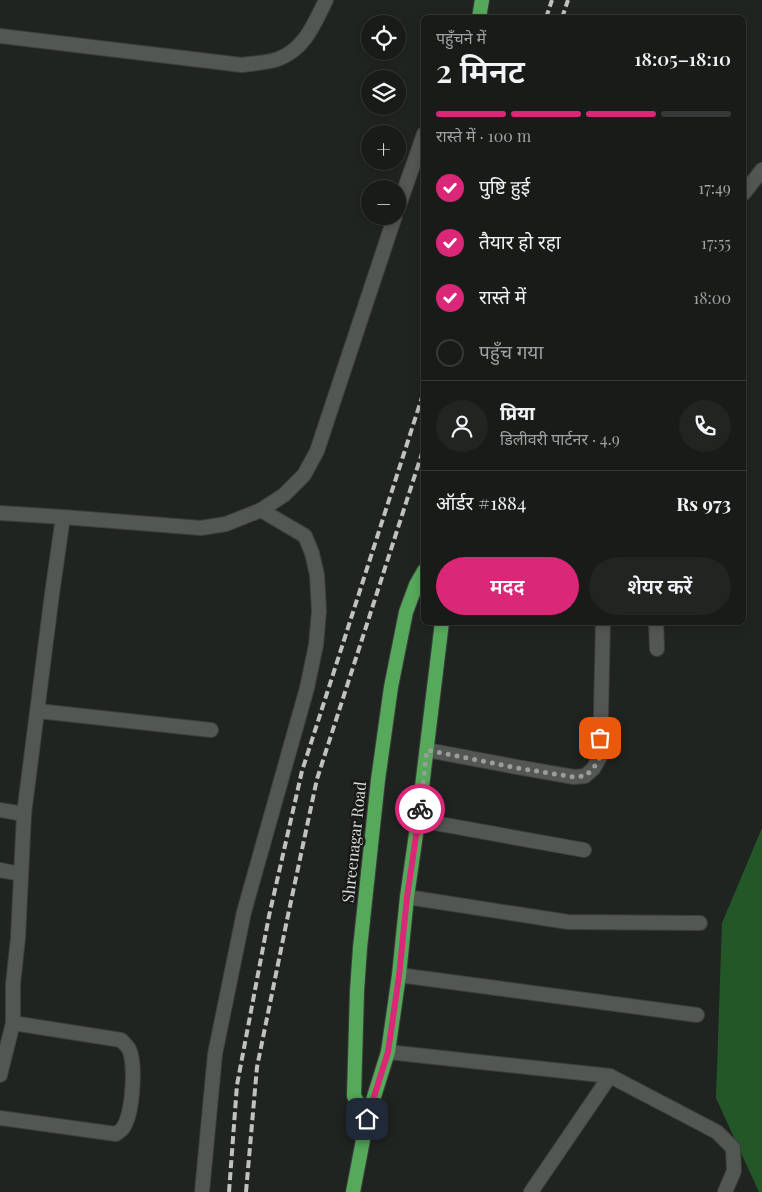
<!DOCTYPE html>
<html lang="hi">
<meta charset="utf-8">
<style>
body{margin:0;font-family:"Playfair Display","Noto Sans Devanagari",serif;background:#212421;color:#f1f3f6;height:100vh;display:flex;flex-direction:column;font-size:19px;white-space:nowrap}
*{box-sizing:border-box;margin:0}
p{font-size:16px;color:#9fa1a2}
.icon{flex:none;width:28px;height:28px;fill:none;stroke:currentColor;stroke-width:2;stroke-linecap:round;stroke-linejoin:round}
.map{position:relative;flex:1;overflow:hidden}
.details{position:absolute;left:421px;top:15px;width:325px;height:610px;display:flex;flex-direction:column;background:#181b18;border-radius:8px;box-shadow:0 2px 8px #0003,0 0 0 1px #363937}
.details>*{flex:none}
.tools{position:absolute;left:361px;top:15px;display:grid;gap:10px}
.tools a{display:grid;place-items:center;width:45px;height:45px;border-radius:50%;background:#181b18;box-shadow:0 2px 8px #0003,0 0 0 1px #363937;font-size:25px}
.pin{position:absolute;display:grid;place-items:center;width:42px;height:42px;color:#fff;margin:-21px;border-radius:10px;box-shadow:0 2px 8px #0006}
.courier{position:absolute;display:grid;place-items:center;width:50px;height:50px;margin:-25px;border:4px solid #db2777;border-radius:50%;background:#fff;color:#222;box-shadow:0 1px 6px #0007}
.headline em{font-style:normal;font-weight:600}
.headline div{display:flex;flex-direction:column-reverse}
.headline{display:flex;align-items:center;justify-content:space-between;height:85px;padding:0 15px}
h1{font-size:32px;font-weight:600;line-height:38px}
.bar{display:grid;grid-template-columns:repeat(4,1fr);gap:8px 5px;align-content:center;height:60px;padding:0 15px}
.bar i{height:6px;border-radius:4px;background:#363937}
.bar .current{background:#db2777}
.bar p{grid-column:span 4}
.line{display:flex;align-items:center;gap:12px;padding:0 15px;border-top:1px solid #363937}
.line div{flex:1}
.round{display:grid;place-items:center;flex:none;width:52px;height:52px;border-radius:26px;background:#212421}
ol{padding:0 15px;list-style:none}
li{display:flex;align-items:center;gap:15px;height:55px}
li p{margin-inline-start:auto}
li .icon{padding:5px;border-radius:50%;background:#db2777;color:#fff;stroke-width:4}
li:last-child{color:#9fa1a2}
li i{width:28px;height:28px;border:2px solid #363937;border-radius:50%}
.cta{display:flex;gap:10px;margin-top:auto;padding:10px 15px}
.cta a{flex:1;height:58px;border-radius:30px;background:#db2777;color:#fff;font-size:20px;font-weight:600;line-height:58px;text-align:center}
.cta a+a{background:#212421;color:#f1f3f6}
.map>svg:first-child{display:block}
.forest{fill:#245727}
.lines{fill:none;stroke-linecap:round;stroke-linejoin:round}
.minor-casing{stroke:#3c3f3c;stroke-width:16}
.trunk-casing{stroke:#3c3f3c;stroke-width:16}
.minor{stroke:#535753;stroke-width:14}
.trunk{stroke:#56a85a;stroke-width:14}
.rail{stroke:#c0c2c0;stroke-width:4;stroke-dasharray:8 4;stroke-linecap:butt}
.done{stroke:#9a9d9a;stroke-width:5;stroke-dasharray:0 9}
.route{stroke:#db2777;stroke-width:6}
.labels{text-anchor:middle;stroke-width:5;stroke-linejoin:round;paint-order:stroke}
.street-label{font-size:16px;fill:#dcdedc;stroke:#171a17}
</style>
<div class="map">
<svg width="762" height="1192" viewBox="0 0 762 1192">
<rect width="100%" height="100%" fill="#202420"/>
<polygon class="forest" points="762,828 762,1192 759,1192 716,1098 722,923"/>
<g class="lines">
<defs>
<g id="minor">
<path d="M0 36 242 65C254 63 267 63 278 59 305 49 314 24 326 0"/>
<polyline points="744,193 762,170"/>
<polyline points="398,208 424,134"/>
<polyline points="0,513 63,517 201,528 226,524 261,510 284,495 304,475 317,451 395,216"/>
<polyline points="656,622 657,649"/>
<polyline points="38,711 211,730"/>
<polyline points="427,750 517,767 574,777 585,776 593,769 600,757 603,622"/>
<polyline points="0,810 24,814"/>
<polyline points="418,820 584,850"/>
<polyline points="0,870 21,874"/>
<polyline points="407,897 568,922 700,923"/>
<polyline points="399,975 697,1015"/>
<polyline points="388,1052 610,1076 717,1132 733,1148 734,1171 725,1192"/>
<polyline points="0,1075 13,1023 13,984 18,938 24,814 52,594 63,517"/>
<path d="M0 1118 116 1134C118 1132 121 1131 122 1129 133 1117 136 1064 129 1049 127 1046 124 1043 121 1040L13 1023"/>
<polyline points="202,1192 215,1054 244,912 307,688 316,645 319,611 317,575 312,553 305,536 261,510"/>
<polyline points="531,1192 610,1076"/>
</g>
<g id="trunk">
<polyline points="479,18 482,0"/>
<polyline points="367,1119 354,1096 357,991 360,948 378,780 391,687 406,612 416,585 424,571"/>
<polyline points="353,1192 367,1119 388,1052 399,975 407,897 418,820 442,622"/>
</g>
</defs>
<use href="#minor" class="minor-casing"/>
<use href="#trunk" class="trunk-casing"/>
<use href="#minor" class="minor"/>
<use href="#trunk" class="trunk"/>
<g class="rail">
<polyline points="546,18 552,0"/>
<polyline points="562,18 568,0"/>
<polyline points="229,1192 237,1085 269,916 302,771 424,391"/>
<polyline points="246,1192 257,1067 287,920 317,779 424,447"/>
</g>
</g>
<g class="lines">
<polyline class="done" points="420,809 427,750 517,768 574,777 585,776 593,769 600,757 600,738"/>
<polyline class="route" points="367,1119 388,1052 399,976 407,897 420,809"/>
</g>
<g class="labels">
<g class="street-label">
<text transform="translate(354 842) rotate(-84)" y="6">Shreenagar Road</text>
</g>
</g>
</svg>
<div class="tools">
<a><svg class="icon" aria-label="locate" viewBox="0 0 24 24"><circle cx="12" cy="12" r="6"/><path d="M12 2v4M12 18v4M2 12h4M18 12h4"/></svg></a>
<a><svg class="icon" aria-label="layers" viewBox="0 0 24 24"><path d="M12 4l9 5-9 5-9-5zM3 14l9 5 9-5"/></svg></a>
<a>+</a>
<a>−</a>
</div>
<div class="pin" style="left:600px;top:738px;background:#ea580c"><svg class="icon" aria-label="bag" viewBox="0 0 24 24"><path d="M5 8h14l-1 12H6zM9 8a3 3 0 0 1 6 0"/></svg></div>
<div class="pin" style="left:367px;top:1119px;background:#1f2937"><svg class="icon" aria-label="home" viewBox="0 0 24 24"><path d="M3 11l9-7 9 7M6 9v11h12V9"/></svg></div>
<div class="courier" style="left:420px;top:809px"><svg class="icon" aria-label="bike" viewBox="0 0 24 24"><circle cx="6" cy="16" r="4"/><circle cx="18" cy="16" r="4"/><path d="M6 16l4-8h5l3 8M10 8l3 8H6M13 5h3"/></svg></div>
<section class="details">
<div class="headline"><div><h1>2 मिनट</h1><p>पहुँचने में</p></div><em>18:05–18:10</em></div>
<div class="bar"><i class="current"></i><i class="current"></i><i class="current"></i><i></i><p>रास्ते में · 100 m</p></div>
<ol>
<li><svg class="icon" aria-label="check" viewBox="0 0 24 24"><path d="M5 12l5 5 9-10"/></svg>पुष्टि हुई<p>17:49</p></li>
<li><svg class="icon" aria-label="check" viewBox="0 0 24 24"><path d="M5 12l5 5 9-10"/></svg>तैयार हो रहा<p>17:55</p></li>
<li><svg class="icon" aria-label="check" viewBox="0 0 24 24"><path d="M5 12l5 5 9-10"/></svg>रास्ते में<p>18:00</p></li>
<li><i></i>पहुँच गया</li>
</ol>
<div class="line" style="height:90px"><a class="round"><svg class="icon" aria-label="person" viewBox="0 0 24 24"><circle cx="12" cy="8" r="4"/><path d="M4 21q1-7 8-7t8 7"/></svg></a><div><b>प्रिया</b><p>डिलीवरी पार्टनर · 4.9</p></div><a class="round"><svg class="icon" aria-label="phone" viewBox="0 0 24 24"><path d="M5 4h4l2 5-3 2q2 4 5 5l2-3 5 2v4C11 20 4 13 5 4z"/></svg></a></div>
<div class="line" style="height:65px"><div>ऑर्डर #1884</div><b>Rs 973</b></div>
<div class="cta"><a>मदद</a><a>शेयर करें</a></div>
</section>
</div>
